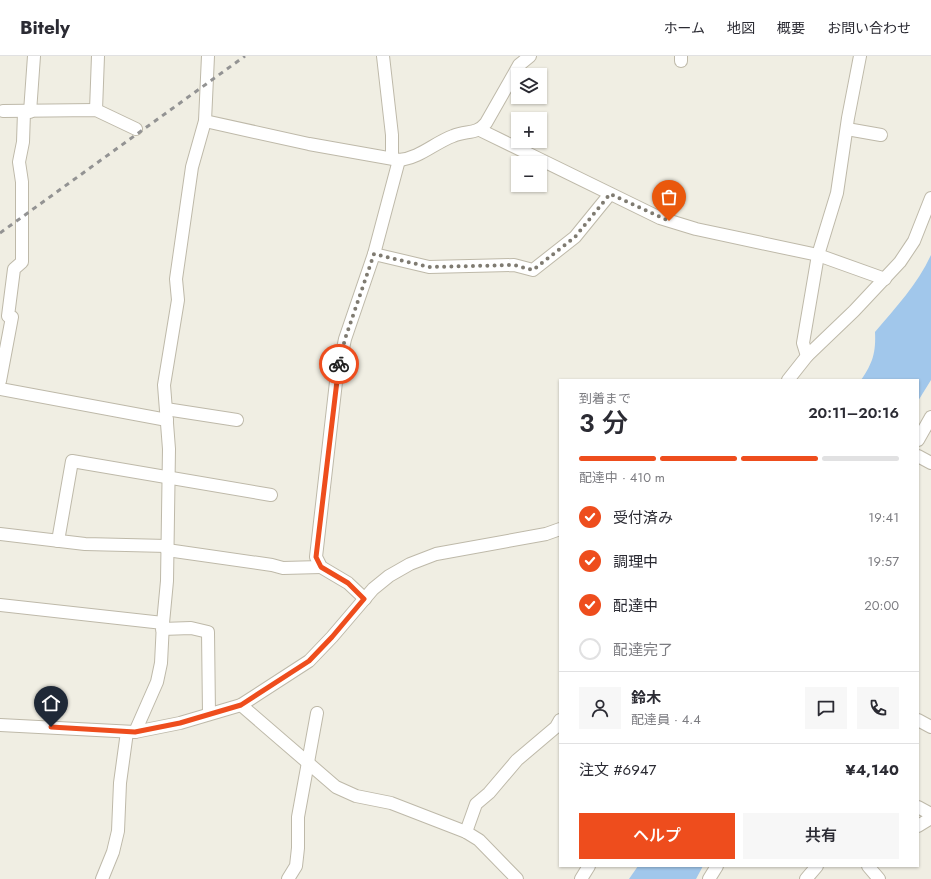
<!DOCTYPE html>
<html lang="ja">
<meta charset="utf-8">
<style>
body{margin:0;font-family:Jost,"Noto Sans JP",sans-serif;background:#f7f7f7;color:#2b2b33;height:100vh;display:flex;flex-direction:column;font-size:15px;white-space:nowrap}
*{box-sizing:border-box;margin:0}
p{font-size:13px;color:#7c7c81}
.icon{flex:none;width:22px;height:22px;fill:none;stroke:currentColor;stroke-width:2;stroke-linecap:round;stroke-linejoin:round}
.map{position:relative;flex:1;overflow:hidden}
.panel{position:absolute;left:559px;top:323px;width:360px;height:488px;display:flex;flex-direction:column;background:#fff;border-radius:0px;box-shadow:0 1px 3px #0004}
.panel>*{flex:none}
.tools{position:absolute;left:511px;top:12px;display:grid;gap:8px}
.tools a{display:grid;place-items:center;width:36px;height:36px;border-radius:0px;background:#fff;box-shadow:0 1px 3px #0004;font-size:20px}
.pin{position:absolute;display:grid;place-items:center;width:34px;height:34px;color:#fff;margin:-41px -17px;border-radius:50% 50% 50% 0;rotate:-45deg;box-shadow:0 0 4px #0007}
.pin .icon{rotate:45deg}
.courier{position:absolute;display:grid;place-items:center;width:40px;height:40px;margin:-20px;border:3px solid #ee4d1d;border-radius:50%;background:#fff;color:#222;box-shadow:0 1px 5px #0007}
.headline em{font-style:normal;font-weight:600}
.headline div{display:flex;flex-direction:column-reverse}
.headline{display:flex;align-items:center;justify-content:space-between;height:68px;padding:0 20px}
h1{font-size:26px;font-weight:600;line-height:30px}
.bar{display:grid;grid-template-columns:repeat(4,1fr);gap:6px 4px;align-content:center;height:48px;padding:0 20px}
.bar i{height:5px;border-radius:3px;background:#e1e1e2}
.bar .selected{background:#ee4d1d}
.bar p{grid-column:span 4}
.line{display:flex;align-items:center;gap:10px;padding:0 20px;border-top:1px solid #e1e1e2}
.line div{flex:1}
.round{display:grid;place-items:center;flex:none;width:42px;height:42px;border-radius:0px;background:#f7f7f7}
ol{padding:0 20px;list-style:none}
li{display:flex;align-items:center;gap:12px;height:44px}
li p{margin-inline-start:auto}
li .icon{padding:4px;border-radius:50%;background:#ee4d1d;color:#fff;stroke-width:4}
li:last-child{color:#7c7c81}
li i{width:22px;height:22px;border:2px solid #e1e1e2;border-radius:50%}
.cta{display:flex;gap:8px;margin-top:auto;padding:8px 20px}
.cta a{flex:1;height:46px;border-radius:0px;background:#ee4d1d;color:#fff;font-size:16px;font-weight:600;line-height:46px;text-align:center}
.cta a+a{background:#f7f7f7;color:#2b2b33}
header{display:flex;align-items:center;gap:24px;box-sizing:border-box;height:56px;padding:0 20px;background:#fff;border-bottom:1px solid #e1e1e2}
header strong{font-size:19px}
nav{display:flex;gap:22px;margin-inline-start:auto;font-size:14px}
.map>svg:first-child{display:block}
.water{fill:#a1c7eb}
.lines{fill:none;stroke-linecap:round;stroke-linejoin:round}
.minor-casing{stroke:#beb9a9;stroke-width:14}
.minor{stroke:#fff;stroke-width:12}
.rail{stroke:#939393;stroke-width:3;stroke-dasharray:5 5;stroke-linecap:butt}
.done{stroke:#7f7b71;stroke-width:4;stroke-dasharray:0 7.2}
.route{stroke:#ee4d1d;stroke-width:5}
</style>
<header>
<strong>Bitely</strong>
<nav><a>ホーム</a><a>地図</a><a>概要</a><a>お問い合わせ</a></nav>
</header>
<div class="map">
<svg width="931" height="823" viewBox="0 0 931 823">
<rect width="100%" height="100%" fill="#f0eee3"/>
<g class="water">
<path d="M931 199V324L918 345V324H861C873 307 876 296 875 276 896 251 917 229 931 199Z"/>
<polygon points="638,810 703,810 696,823 629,823"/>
</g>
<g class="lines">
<defs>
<g id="minor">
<polyline points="383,0 392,79 392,102"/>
<polyline points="681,0 681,5"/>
<polyline points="96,54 98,0"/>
<polyline points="3,55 96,54 136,73"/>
<polyline points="30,56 34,0"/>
<path d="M205 65 309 88 399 104C420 102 434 87 453 80 467 74 476 79 486 67L519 9 530 0"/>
<polyline points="847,73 881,79"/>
<polyline points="480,74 660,162 696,173 818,199 885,223"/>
<polyline points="374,198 429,211 514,209 533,214 575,181 610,138"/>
<polyline points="807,300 803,287 818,199 837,137 848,62 860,0"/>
<polyline points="788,324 807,300 854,255 900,206 914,185 931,142"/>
<polyline points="0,325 12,261 8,260 14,213 22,206 22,126 19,106 23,86 24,56"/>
<polyline points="0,333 167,364"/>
<polyline points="166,353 237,364"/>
<polyline points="918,384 931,361"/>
<polyline points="918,400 931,407"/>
<polyline points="0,478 85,488 167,490"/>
<polyline points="58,485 72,405 271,439"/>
<polyline points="167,494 272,509 283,512 321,511"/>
<polyline points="365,543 348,527 321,511 316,501 336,326 345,283 374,198 399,104"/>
<polyline points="0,549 163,567"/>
<polyline points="162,573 191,572 208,576 209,658"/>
<polyline points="241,649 336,731 356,740 391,747 466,776 479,784 517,823"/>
<polyline points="918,664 931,671"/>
<polyline points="0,669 135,676 180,667 241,649 309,605 332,581 373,533 389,520 410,508 436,498 546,478 560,473"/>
<polyline points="135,676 157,626 161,607 163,567 167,525 169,393 164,329 178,244 176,223 192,111 205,65 208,0"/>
<polyline points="918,751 931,758"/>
<polyline points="918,770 931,762"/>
<polyline points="466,776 476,748 489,737 517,704 556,671 560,664"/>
<polyline points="868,810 879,823"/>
<polyline points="102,823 113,796 118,775 120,727 127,676"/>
<polyline points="288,823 296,810 298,792 298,761 317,657"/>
<polyline points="581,823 589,810"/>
<polyline points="709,823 717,810"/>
<polyline points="806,823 817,810"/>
</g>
</defs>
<use href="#minor" class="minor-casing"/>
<use href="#minor" class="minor"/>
<polyline class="rail" points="0,177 245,0"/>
</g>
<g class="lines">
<polyline class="done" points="339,308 345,283 374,198 429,211 514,209 533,214 575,181 610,138 669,165"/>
<polyline class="route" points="51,671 135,676 180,667 241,649 309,605 332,581 364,543 348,527 321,511 316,501 339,308"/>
</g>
</svg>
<div class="tools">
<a><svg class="icon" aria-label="layers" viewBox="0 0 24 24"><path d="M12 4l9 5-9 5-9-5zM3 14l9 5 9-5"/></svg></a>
<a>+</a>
<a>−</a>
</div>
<div class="pin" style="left:669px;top:165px;background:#ea580c"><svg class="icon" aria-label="bag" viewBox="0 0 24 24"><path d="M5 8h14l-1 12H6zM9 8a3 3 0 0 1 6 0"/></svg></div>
<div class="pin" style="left:51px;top:671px;background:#1f2937"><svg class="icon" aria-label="home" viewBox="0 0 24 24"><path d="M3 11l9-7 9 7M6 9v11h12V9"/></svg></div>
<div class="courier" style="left:339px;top:308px"><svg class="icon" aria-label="bike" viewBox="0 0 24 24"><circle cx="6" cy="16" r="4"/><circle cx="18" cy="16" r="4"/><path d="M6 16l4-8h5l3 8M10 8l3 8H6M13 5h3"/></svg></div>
<section class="panel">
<div class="headline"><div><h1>3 分</h1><p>到着まで</p></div><em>20:11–20:16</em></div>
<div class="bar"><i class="selected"></i><i class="selected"></i><i class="selected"></i><i></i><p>配達中 · 410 m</p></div>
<ol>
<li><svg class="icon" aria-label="check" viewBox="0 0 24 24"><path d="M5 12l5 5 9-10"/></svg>受付済み<p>19:41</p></li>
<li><svg class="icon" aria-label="check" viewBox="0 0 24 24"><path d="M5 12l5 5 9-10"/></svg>調理中<p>19:57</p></li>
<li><svg class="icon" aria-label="check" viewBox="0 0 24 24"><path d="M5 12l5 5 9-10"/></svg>配達中<p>20:00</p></li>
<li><i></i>配達完了</li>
</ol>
<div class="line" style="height:72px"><a class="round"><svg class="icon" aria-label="person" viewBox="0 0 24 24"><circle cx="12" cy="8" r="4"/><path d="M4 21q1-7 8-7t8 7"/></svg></a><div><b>鈴木</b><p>配達員 · 4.4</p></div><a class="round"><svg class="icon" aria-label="chat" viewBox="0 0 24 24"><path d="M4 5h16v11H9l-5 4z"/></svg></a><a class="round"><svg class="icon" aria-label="phone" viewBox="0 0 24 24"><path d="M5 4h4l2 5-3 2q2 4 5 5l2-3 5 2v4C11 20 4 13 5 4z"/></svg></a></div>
<div class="line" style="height:52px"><div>注文 #6947</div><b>¥4,140</b></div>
<div class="cta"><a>ヘルプ</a><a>共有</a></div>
</section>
</div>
